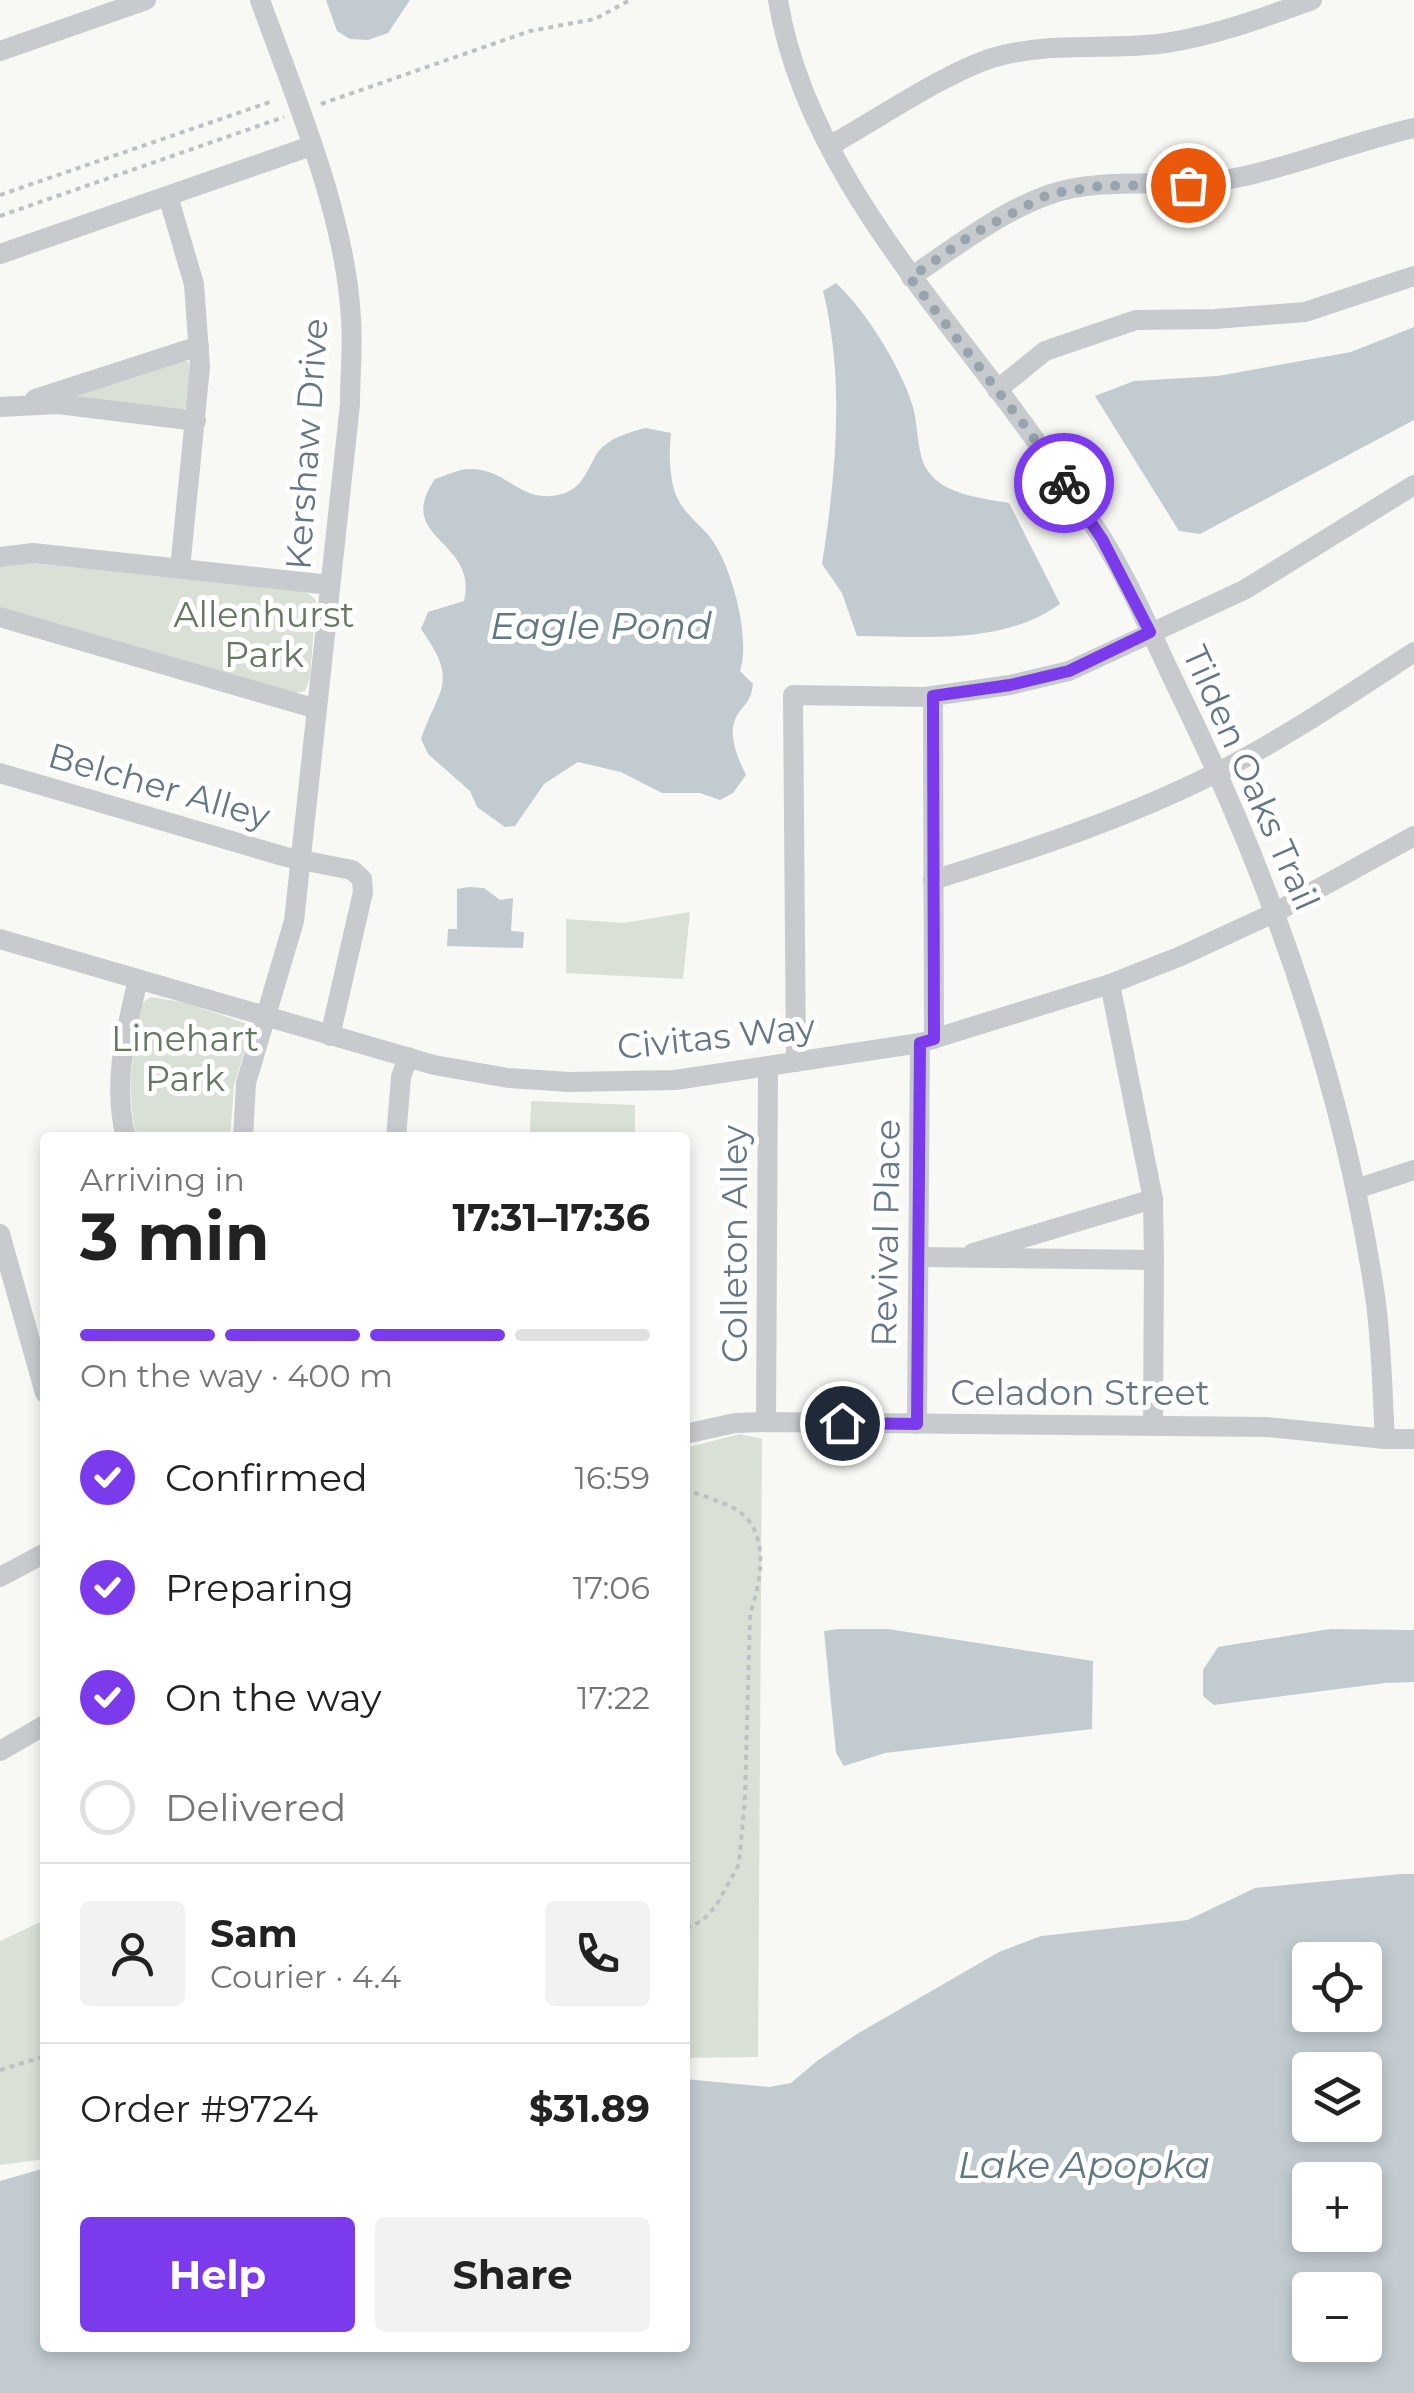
<!DOCTYPE html>
<meta charset="utf-8">
<style>
body{margin:0;font-family:Montserrat,sans-serif;background:#f2f2f2;color:#222;height:100vh;display:flex;flex-direction:column;font-size:38px;white-space:nowrap}
*{box-sizing:border-box;margin:0}
p{font-size:32px;color:#767676}
.icon{flex:none;width:55px;height:55px;fill:none;stroke:currentColor;stroke-width:2;stroke-linecap:round;stroke-linejoin:round}
.map{position:relative;flex:1;overflow:hidden}
.panel{position:absolute;left:40px;top:1132px;width:650px;height:1220px;display:flex;flex-direction:column;background:#fff;border-radius:10px;box-shadow:0 5px 15px #0003}
.panel>*{flex:none}
.fabs{position:absolute;left:1292px;top:1942px;display:grid;gap:20px}
.fabs a{display:grid;place-items:center;width:90px;height:90px;border-radius:10px;background:#fff;box-shadow:0 5px 15px #0003;font-size:50px}
.pin{position:absolute;display:grid;place-items:center;width:85px;height:85px;color:#fff;margin:-42px;border:5px solid #fff;border-radius:50%;box-shadow:0 2px 10px #0007}
.courier{position:absolute;display:grid;place-items:center;width:100px;height:100px;margin:-50px;border:8px solid #7c3aed;border-radius:50%;background:#fff;color:#222;box-shadow:0 2px 12px #0007}
.headline em{font-style:normal;font-weight:700}
.headline div{display:flex;flex-direction:column-reverse}
.headline{display:flex;align-items:center;justify-content:space-between;height:170px;padding:0 40px}
h1{font-size:65px;font-weight:700;line-height:75px}
.bar{display:grid;grid-template-columns:repeat(4,1fr);gap:15px 10px;align-content:center;height:120px;padding:0 40px}
.bar i{height:12px;border-radius:8px;background:#e0e0e0}
.bar .on{background:#7c3aed}
.bar p{grid-column:span 4}
.line{display:flex;align-items:center;gap:25px;padding:0 40px;border-top:2px solid #e0e0e0}
.line div{flex:1}
.round{display:grid;place-items:center;flex:none;width:105px;height:105px;border-radius:10px;background:#f2f2f2}
ol{padding:0 40px;list-style:none}
li{display:flex;align-items:center;gap:30px;height:110px}
li p{margin-inline-start:auto}
li .icon{padding:10px;border-radius:50%;background:#7c3aed;color:#fff;stroke-width:4}
li:last-child{color:#767676}
li i{width:55px;height:55px;border:5px solid #e0e0e0;border-radius:50%}
.primary-button{display:flex;gap:20px;margin-top:auto;padding:20px 40px}
.primary-button a{flex:1;height:115px;border-radius:10px;background:#7c3aed;color:#fff;font-size:40px;font-weight:700;line-height:115px;text-align:center}
.primary-button a+a{background:#f2f2f2;color:#222}
.map>svg:first-child{display:block}
.green{fill:#d9e0d5}
.water{fill:#c1cbd0;fill-rule:evenodd}
.lines{fill:none;stroke-linecap:round;stroke-linejoin:round}
.path{stroke:#bec1c3;stroke-width:4;stroke-dasharray:5 5;stroke-linecap:butt}
.minor{stroke:#c7cbce;stroke-width:20}
.done{stroke:#98a4ad;stroke-width:10;stroke-dasharray:0 18}
.route{stroke:#7c3aed;stroke-width:12}
.labels{text-anchor:middle;stroke-width:10;stroke-linejoin:round;paint-order:stroke}
.street-label{font-size:35px;fill:#657787;stroke:#fff}
.park-label{font-size:35px;fill:#657960;stroke:#fff}
.water-label{font-size:38px;font-style:italic;fill:#617983;stroke:#fff}
</style>
<div class="map">
<svg width="1414" height="2393" viewBox="0 0 1414 2393">
<rect width="100%" height="100%" fill="#f8f8f4"/>
<g class="green">
<polygon points="172,359 187,361 193,369 191,399 184,410 74,401 74,393"/>
<polygon points="31,563 306,592 316,600 310,678 305,691 296,693 0,607 0,567"/>
<polygon points="690,912 683,979 566,973 566,919 623,923"/>
<path d="M151 997 186 1003 248 1024 250 1033 234 1085 230 1137 137 1138C125 1093 133 1046 143 1002Z"/>
<polygon points="531,1101 635,1105 635,1137 530,1137"/>
<polygon points="740,1434 762,1439 758,2057 685,2058 685,1448"/>
<polygon points="45,1920 45,2159 0,2165 0,1941"/>
</g>
<g class="water">
<polygon points="326,0 410,0 388,33 368,40 350,39 337,31"/>
<path d="M836 283C866 311 901 367 913 407 918 425 917 452 926 468 941 495 982 498 1009 503L1060 604C1001 646 925 636 857 636L842 593 822 564C836 475 845 379 823 291Z"/>
<polygon points="1414,327 1414,420 1200,534 1179,531 1095,396 1134,381 1218,376 1351,352"/>
<path d="M646 428 671 433C669 451 669 478 676 495 683 513 699 523 710 537 732 566 751 638 740 671L753 684C750 707 742 703 735 720 728 736 739 761 746 775L733 793 720 800 700 793H662L621 772 578 762 544 784 515 826 505 827 477 807 470 791 428 754 421 739C440 685 459 683 421 629L428 612 464 601C479 539 393 540 435 479 447 475 460 468 472 469 510 470 522 507 565 493 584 486 588 467 598 452 609 438 629 432 646 428Z"/>
<polygon points="469,887 484,888 500,900 513,898 511,931 524,932 523,948 447,946 448,929 457,929 457,889"/>
<polygon points="838,1629 888,1629 1093,1661 1092,1729 885,1753 844,1766 836,1753 824,1631"/>
<polygon points="1330,1629 1414,1630 1414,1682 1385,1683 1214,1705 1203,1696 1203,1670 1218,1647"/>
<path d="M1401 1874H1414V2393H0V2181L45 2168V2348H685V2079L770 2087 791 2083 817 2061 857 2034 999 1952 1041 1936 1188 1920 1255 1888ZM1365 1960V2015H1310V1960ZM1310 2070H1365V2125H1310ZM1365 2180V2235H1310V2180ZM1365 2290V2345H1310V2290Z"/>
</g>
<g class="lines">
<g class="path">
<polyline points="321,104 530,31 595,19 630,0"/>
<polyline points="0,195 273,101"/>
<polyline points="0,216 284,117"/>
<path d="M685 1489C702 1496 722 1501 737 1510 771 1532 761 1582 750 1614L745 1797 739 1864 716 1906 702 1921 685 1929"/>
<polyline points="0,2070 45,2056"/>
</g>
<g class="minor">
<path d="M778 0C804 163 935 301 1028 430 1053 464 1077 500 1100 535 1134 589 1158 650 1186 706 1277 895 1344 1089 1375 1296 1382 1343 1382 1392 1385 1439"/>
<polyline points="0,51 146,0"/>
<path d="M831 145C878 119 943 74 992 58 1048 41 1109 51 1166 43 1217 35 1265 17 1312 0"/>
<polyline points="168,196 194,284 200,367 180,569"/>
<polyline points="0,254 311,146"/>
<path d="M911 277C952 249 1000 212 1048 195 1105 174 1183 191 1245 176 1302 163 1357 141 1414 128"/>
<polyline points="997,390 1045,351 1136,320 1215,319 1305,312 1414,276"/>
<polyline points="35,399 199,346"/>
<polyline points="0,407 58,404 196,421"/>
<polyline points="0,557 33,553 330,585"/>
<polyline points="0,617 317,709"/>
<polyline points="933,696 934,1039"/>
<polyline points="0,773 286,857 352,870 362,879 363,892 330,1036"/>
<path d="M933 880C1030 850 1127 818 1218 772 1287 737 1350 694 1414 652"/>
<polyline points="0,939 434,1065 508,1078 569,1082 675,1080 920,1043 1110,984 1181,956 1276,912 1414,836"/>
<polyline points="796,1062 793,695 925,697 1010,685 1069,671 1244,590 1414,485"/>
<path d="M126 1138C112 1084 126 1031 138 979"/>
<path d="M243 1138 246 1083 294 921 350 404C350 375 353 347 351 319 346 216 295 97 260 0"/>
<polyline points="396,1138 401,1077 408,1057"/>
<polyline points="1356,1189 1414,1170"/>
<polyline points="0,1234 45,1393"/>
<polyline points="973,1253 1153,1199"/>
<polyline points="919,1257 1154,1260 1153,1199 1110,984"/>
<polyline points="766,1422 768,1067"/>
<polyline points="917,1424 920,1043"/>
<polyline points="1153,1426 1154,1260"/>
<polyline points="685,1434 735,1423 766,1422 1267,1427 1385,1439 1414,1439"/>
<polyline points="0,1577 45,1553"/>
<polyline points="0,1751 45,1725"/>
</g>
</g>
<g class="lines">
<polyline class="done" points="1064,483 1028,430 910,278 973,234 1049,194 1100,186 1188,185"/>
<polyline class="route" points="842,1423 917,1424 920,1043 934,1039 933,696 1010,685 1069,671 1150,632 1102,539 1064,483"/>
</g>
<g class="labels">
<g class="street-label">
<text transform="translate(307 444) rotate(-86)" y="12">Kershaw Drive</text>
<text transform="translate(1251 778) rotate(66)" y="12">Tilden Oaks Trail</text>
<text transform="translate(159 786) rotate(16)" y="12">Belcher Alley</text>
<text transform="translate(716 1037) rotate(-6)" y="12">Civitas Way</text>
<text transform="translate(886 1233) rotate(-89)" y="12">Revival Place</text>
<text transform="translate(735 1244) rotate(-90)" y="12">Colleton Alley</text>
<text x="1080" y="1405">Celadon Street</text>
</g>
<g class="park-label">
<text x="264" y="627">Allenhurst<tspan x="264" dy="40">Park</tspan></text>
<text x="185" y="1051">Linehart<tspan x="185" dy="40">Park</tspan></text>
</g>
<g class="water-label">
<text x="601" y="639">Eagle Pond</text>
<text x="1084" y="2178">Lake Apopka</text>
</g>
</g>
</svg>
<div class="fabs">
<a><svg class="icon" aria-label="locate" viewBox="0 0 24 24"><circle cx="12" cy="12" r="6"/><path d="M12 2v4M12 18v4M2 12h4M18 12h4"/></svg></a>
<a><svg class="icon" aria-label="layers" viewBox="0 0 24 24"><path d="M12 4l9 5-9 5-9-5zM3 14l9 5 9-5"/></svg></a>
<a>+</a>
<a>−</a>
</div>
<div class="pin" style="left:1188px;top:185px;background:#ea580c"><svg class="icon" aria-label="bag" viewBox="0 0 24 24"><path d="M5 8h14l-1 12H6zM9 8a3 3 0 0 1 6 0"/></svg></div>
<div class="pin" style="left:842px;top:1423px;background:#1f2937"><svg class="icon" aria-label="home" viewBox="0 0 24 24"><path d="M3 11l9-7 9 7M6 9v11h12V9"/></svg></div>
<div class="courier" style="left:1064px;top:483px"><svg class="icon" aria-label="bike" viewBox="0 0 24 24"><circle cx="6" cy="16" r="4"/><circle cx="18" cy="16" r="4"/><path d="M6 16l4-8h5l3 8M10 8l3 8H6M13 5h3"/></svg></div>
<section class="panel">
<div class="headline"><div><h1>3 min</h1><p>Arriving in</p></div><em>17:31–17:36</em></div>
<div class="bar"><i class="on"></i><i class="on"></i><i class="on"></i><i></i><p>On the way · 400 m</p></div>
<ol>
<li><svg class="icon" aria-label="check" viewBox="0 0 24 24"><path d="M5 12l5 5 9-10"/></svg>Confirmed<p>16:59</p></li>
<li><svg class="icon" aria-label="check" viewBox="0 0 24 24"><path d="M5 12l5 5 9-10"/></svg>Preparing<p>17:06</p></li>
<li><svg class="icon" aria-label="check" viewBox="0 0 24 24"><path d="M5 12l5 5 9-10"/></svg>On the way<p>17:22</p></li>
<li><i></i>Delivered</li>
</ol>
<div class="line" style="height:180px"><a class="round"><svg class="icon" aria-label="person" viewBox="0 0 24 24"><circle cx="12" cy="8" r="4"/><path d="M4 21q1-7 8-7t8 7"/></svg></a><div><b>Sam</b><p>Courier · 4.4</p></div><a class="round"><svg class="icon" aria-label="phone" viewBox="0 0 24 24"><path d="M5 4h4l2 5-3 2q2 4 5 5l2-3 5 2v4C11 20 4 13 5 4z"/></svg></a></div>
<div class="line" style="height:130px"><div>Order #9724</div><b>$31.89</b></div>
<div class="primary-button"><a>Help</a><a>Share</a></div>
</section>
</div>
